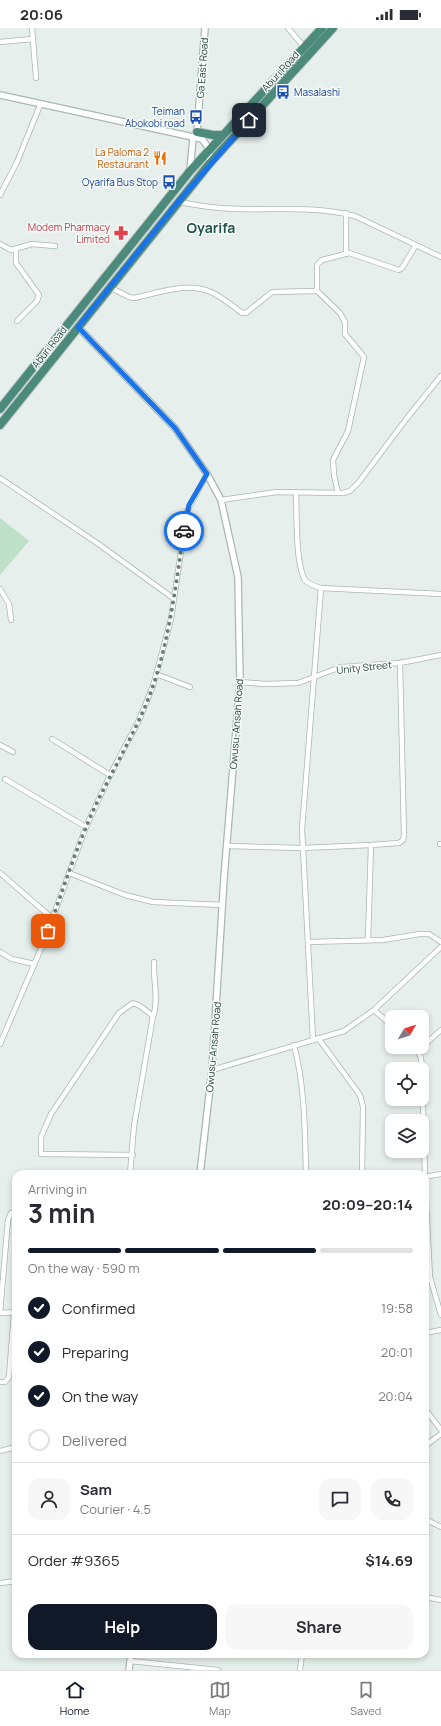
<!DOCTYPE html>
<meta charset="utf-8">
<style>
body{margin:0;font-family:Manrope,sans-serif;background:#f7f7f7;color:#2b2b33;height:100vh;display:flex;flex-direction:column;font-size:15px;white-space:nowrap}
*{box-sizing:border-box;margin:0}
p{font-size:13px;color:#7c7c81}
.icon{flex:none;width:22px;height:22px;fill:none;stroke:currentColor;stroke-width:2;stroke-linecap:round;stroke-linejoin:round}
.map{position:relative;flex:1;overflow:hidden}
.details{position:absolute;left:12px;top:1142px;width:417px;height:488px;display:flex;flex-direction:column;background:#fff;border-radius:12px;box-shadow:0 2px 6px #0003}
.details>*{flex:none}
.needle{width:26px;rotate:51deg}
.controls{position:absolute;left:385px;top:982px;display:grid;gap:8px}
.controls a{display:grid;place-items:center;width:44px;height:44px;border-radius:8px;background:#fff;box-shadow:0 2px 6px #0003;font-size:20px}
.pin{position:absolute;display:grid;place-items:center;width:34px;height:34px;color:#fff;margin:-17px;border-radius:8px;box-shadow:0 2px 6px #0006}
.courier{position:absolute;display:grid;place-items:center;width:40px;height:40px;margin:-20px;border:3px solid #1a73e8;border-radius:50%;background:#fff;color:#222;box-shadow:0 1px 5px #0007}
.head em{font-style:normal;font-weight:700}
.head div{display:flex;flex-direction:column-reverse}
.head{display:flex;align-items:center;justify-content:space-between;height:68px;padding:0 16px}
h1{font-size:26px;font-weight:700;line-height:30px}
.bar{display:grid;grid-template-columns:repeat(4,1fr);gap:6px 4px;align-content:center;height:48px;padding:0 16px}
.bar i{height:5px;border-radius:3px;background:#e1e1e2}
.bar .current{background:#111827}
.bar p{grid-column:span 4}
.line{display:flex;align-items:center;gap:10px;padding:0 16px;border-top:1px solid #e1e1e2}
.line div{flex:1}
.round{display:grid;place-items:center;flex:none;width:42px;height:42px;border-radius:12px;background:#f7f7f7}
ol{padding:0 16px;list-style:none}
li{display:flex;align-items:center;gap:12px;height:44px}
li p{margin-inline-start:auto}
li .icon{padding:4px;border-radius:50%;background:#111827;color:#fff;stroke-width:4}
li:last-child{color:#7c7c81}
li i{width:22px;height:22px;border:2px solid #e1e1e2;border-radius:50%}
.action{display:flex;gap:8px;margin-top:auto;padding:8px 16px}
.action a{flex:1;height:46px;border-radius:12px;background:#111827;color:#fff;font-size:16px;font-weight:700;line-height:46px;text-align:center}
.action a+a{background:#f7f7f7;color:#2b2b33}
.status{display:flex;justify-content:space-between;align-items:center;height:28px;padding:0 20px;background:#fff;direction:ltr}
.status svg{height:11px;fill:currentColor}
.tab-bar{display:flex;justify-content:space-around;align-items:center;height:56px;border-top:1px solid #e1e1e2;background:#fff;font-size:11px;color:#7c7c81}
.tab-bar a{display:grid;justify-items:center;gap:2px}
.tab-bar .current{color:#111827}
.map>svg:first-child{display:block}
.grass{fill:#bfe0c8}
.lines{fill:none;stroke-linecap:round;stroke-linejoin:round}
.minor-casing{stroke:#a8b8b2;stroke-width:6}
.tertiary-casing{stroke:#a8b8b2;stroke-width:8}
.trunk-casing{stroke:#c2cac8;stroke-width:10}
.minor{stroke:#fff;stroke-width:4.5}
.tertiary{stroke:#fff;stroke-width:5.5}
.trunk{stroke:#4c8a7c;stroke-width:8}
.done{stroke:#687f78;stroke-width:4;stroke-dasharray:0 7.2}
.route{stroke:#1a73e8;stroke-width:5}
.labels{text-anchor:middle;stroke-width:3;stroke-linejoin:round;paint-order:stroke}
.street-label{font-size:10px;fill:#24423a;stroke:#f7fbf9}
.transit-label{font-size:10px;fill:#164399;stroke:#f7fbf9;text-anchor:end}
.food-label{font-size:10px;fill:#c56008;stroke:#f7fbf9;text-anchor:end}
.health-label{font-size:10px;fill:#be3a42;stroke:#f7fbf9;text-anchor:end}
.district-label{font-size:14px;font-weight:bold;fill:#1f5548;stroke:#f7fbf9}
</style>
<div class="status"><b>20:06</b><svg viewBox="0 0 49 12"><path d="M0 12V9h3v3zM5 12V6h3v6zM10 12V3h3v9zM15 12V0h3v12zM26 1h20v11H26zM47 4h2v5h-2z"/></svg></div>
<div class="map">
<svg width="441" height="1642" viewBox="0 0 441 1642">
<rect width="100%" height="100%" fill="#e6efeb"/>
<polygon class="grass" points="0,490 29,513 0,547"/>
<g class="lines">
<defs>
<g id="minor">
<polyline points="32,0 36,50"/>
<polyline points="288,0 304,19"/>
<polyline points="0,14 33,11"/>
<polyline points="0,167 17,134 41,75"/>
<path d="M178 174C192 176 206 179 220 180 266 184 311 176 355 188L441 229"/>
<polyline points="346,185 346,226"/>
<polyline points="0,216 11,222 32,216 55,218"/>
<polyline points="16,222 16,235 39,267 37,273 17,293"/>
<path d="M109 259 129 269 134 270C159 265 188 253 213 265 223 270 233 278 242 285H246L272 264 315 263 317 261V237L322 232 349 225 399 242 402 240 416 217"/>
<polyline points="316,262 340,285 345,294 345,306 364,329 348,403 333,432 334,447 338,465"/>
<polyline points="0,450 97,515 173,570"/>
<path d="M296 464C297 485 295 535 305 552 309 557 315 558 321 560L441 566"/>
<polyline points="221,472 277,464 343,465 350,463 359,454 407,390 441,348"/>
<polyline points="0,561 9,576 11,592"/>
<polyline points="156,646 190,659"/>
<polyline points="240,654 265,656 298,655 341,639 400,635 441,627"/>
<polyline points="52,711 110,747"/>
<polyline points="0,717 13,724"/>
<polyline points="5,751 86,799"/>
<polyline points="440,816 441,816"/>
<polyline points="227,818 302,820 371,817 399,815 403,812 404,807 400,635"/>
<polyline points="0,845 52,890"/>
<polyline points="69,845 125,867 153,874 223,877"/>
<polyline points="368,912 371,817"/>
<polyline points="308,914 383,912 420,906 429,906 441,914"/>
<polyline points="0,924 12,931 34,936"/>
<polyline points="374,982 392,998"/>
<polyline points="318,1010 360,1067 363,1079 362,1146"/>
<polyline points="313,1012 302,801 321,560"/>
<polyline points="0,1016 43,916 86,799 110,747 139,692 153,658 171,591 187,483 207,446"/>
<path d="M294 1017C305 1059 305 1103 306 1146"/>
<polyline points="416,1019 421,1030 422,1041"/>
<polyline points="422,1019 441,1002"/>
<polyline points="212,1042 344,1003 374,982 441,919"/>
<polyline points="422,1044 425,1146"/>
<polyline points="133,1127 41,1126 41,1109 51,1086 119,985 133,975 140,978 153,988"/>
<path d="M130 1146 134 1098 153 988C159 974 153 950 154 934"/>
<polyline points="425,1149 441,1146"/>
<polyline points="425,1155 430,1249 441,1287"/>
<polyline points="0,1285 8,1192 11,1185 16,1183"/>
<polyline points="0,1285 16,1284"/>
<polyline points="425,1305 441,1302"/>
<polyline points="0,1354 5,1354 9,1349 14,1285"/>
<polyline points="425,1381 441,1402"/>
<polyline points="425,1418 441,1406"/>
<polyline points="0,1423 16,1419"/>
<polyline points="425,1491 441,1499"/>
<polyline points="0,1555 16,1553"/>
<polyline points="425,1569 441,1572"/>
<polyline points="130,1633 218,1642"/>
<polyline points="300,1642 302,1626"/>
</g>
<g id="tertiary">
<polyline points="0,67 202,111"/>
<polyline points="201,109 209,121 210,135"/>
<polyline points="190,142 193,110 197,104 205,0"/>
<polyline points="78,299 175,400 207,446 221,472 238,549 240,654 224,850 212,1042 200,1146"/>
<polyline points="129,1642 131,1626"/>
</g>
<g id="trunk">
<polyline points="197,104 213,107 222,107"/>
<polyline points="0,381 190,143 322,0"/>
<polyline points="0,397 210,135 333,0"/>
</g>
</defs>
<use href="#minor" class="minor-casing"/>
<use href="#tertiary" class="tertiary-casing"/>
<use href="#trunk" class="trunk-casing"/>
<use href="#minor" class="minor"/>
<use href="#tertiary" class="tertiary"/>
<use href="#trunk" class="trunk"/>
</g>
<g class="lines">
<path class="done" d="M48 903C63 862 76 820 94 781 113 740 138 701 153 658 170 608 176 555 184 503"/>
<polyline class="route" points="184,503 189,477 207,446 175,400 78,299 178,174 249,92"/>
</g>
<defs>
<symbol id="bus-bare" viewBox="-9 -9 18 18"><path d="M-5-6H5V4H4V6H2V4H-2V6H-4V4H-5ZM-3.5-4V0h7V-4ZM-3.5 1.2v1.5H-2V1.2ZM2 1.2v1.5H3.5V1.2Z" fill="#1a4fb4" stroke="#f7fbf9" stroke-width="2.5" paint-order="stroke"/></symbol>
<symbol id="restaurant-bare" viewBox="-9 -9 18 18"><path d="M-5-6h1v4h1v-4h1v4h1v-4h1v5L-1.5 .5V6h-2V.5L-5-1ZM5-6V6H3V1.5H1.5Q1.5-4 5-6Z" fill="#e8710a" stroke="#f7fbf9" stroke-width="2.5" paint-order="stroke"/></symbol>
<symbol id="pharmacy-bare" viewBox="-9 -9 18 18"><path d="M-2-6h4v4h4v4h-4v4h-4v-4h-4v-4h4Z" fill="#e0444e" stroke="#f7fbf9" stroke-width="2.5" paint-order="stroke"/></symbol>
</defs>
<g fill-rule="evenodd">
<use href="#bus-bare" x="273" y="54" width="20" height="20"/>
<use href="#bus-bare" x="186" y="79" width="20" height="20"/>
<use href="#restaurant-bare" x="150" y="120" width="20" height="20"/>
<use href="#bus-bare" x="159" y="144" width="20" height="20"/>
<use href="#pharmacy-bare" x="111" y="195" width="20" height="20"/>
</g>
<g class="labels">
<g class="street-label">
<text transform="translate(202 40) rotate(-86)" y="4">Ga East Road</text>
<text transform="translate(280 43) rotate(-48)" y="4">Aburi Road</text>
<text transform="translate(49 319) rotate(-52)" y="4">Aburi Road</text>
<text transform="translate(364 639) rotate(-6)" y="4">Unity Street</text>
<text transform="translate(236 696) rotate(-86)" y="4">Owusu-Ansah Road</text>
<text transform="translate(213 1019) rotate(-85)" y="4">Owusu-Ansah Road</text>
</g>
<g class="transit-label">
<text x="294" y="68" text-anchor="start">Masalashi</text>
<text x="185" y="87">Teiman<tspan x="185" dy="12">Abokobi road</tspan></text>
<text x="158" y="158">Oyarifa Bus Stop</text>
</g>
<g class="food-label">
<text x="149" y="128">La Paloma 2<tspan x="149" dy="12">Restaurant</tspan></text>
</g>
<g class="health-label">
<text x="110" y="203">Modem Pharmacy<tspan x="110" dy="12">Limited</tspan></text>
</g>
<g class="district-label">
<text x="211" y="205">Oyarifa</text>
</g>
</g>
</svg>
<div class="controls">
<a><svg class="needle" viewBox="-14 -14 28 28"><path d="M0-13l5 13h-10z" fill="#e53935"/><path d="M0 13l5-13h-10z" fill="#7c7c81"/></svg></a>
<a><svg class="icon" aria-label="locate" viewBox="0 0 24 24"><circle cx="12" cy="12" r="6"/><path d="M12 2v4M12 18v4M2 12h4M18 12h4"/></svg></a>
<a><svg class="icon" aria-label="layers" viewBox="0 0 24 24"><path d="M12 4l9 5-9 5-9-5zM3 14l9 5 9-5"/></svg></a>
</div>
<div class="pin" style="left:48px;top:903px;background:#ea580c"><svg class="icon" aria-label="bag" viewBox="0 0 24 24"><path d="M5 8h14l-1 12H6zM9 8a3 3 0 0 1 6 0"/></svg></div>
<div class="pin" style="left:249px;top:92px;background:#1f2937"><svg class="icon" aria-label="home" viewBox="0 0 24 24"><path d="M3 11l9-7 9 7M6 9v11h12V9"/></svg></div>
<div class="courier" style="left:184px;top:503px"><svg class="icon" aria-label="car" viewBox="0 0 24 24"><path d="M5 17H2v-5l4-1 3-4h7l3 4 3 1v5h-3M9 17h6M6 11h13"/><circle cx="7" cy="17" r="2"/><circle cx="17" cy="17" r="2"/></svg></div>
<section class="details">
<div class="head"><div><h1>3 min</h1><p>Arriving in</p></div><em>20:09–20:14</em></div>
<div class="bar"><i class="current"></i><i class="current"></i><i class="current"></i><i></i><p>On the way · 590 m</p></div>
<ol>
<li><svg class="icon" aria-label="check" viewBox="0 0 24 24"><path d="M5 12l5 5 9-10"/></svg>Confirmed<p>19:58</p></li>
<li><svg class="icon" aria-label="check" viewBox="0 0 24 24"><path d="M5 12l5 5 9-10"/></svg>Preparing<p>20:01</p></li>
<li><svg class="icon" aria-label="check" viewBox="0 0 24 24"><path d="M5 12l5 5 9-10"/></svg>On the way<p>20:04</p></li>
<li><i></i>Delivered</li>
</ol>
<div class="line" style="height:72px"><a class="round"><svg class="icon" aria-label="person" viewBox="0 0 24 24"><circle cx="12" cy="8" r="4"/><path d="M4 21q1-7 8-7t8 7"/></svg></a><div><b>Sam</b><p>Courier · 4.5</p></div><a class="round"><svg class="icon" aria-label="chat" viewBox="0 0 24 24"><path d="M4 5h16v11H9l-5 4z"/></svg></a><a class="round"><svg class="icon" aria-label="phone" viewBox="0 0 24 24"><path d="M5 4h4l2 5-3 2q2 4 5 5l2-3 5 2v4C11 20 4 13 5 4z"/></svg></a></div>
<div class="line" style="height:52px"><div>Order #9365</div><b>$14.69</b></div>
<div class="action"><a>Help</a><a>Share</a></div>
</section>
</div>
<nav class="tab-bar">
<a class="current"><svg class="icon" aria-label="home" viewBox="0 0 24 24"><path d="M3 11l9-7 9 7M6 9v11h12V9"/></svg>Home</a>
<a><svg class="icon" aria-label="map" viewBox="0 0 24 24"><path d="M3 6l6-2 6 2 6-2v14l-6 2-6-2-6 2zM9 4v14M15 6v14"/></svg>Map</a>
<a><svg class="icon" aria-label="saved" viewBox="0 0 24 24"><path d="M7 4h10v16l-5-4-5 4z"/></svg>Saved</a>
</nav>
